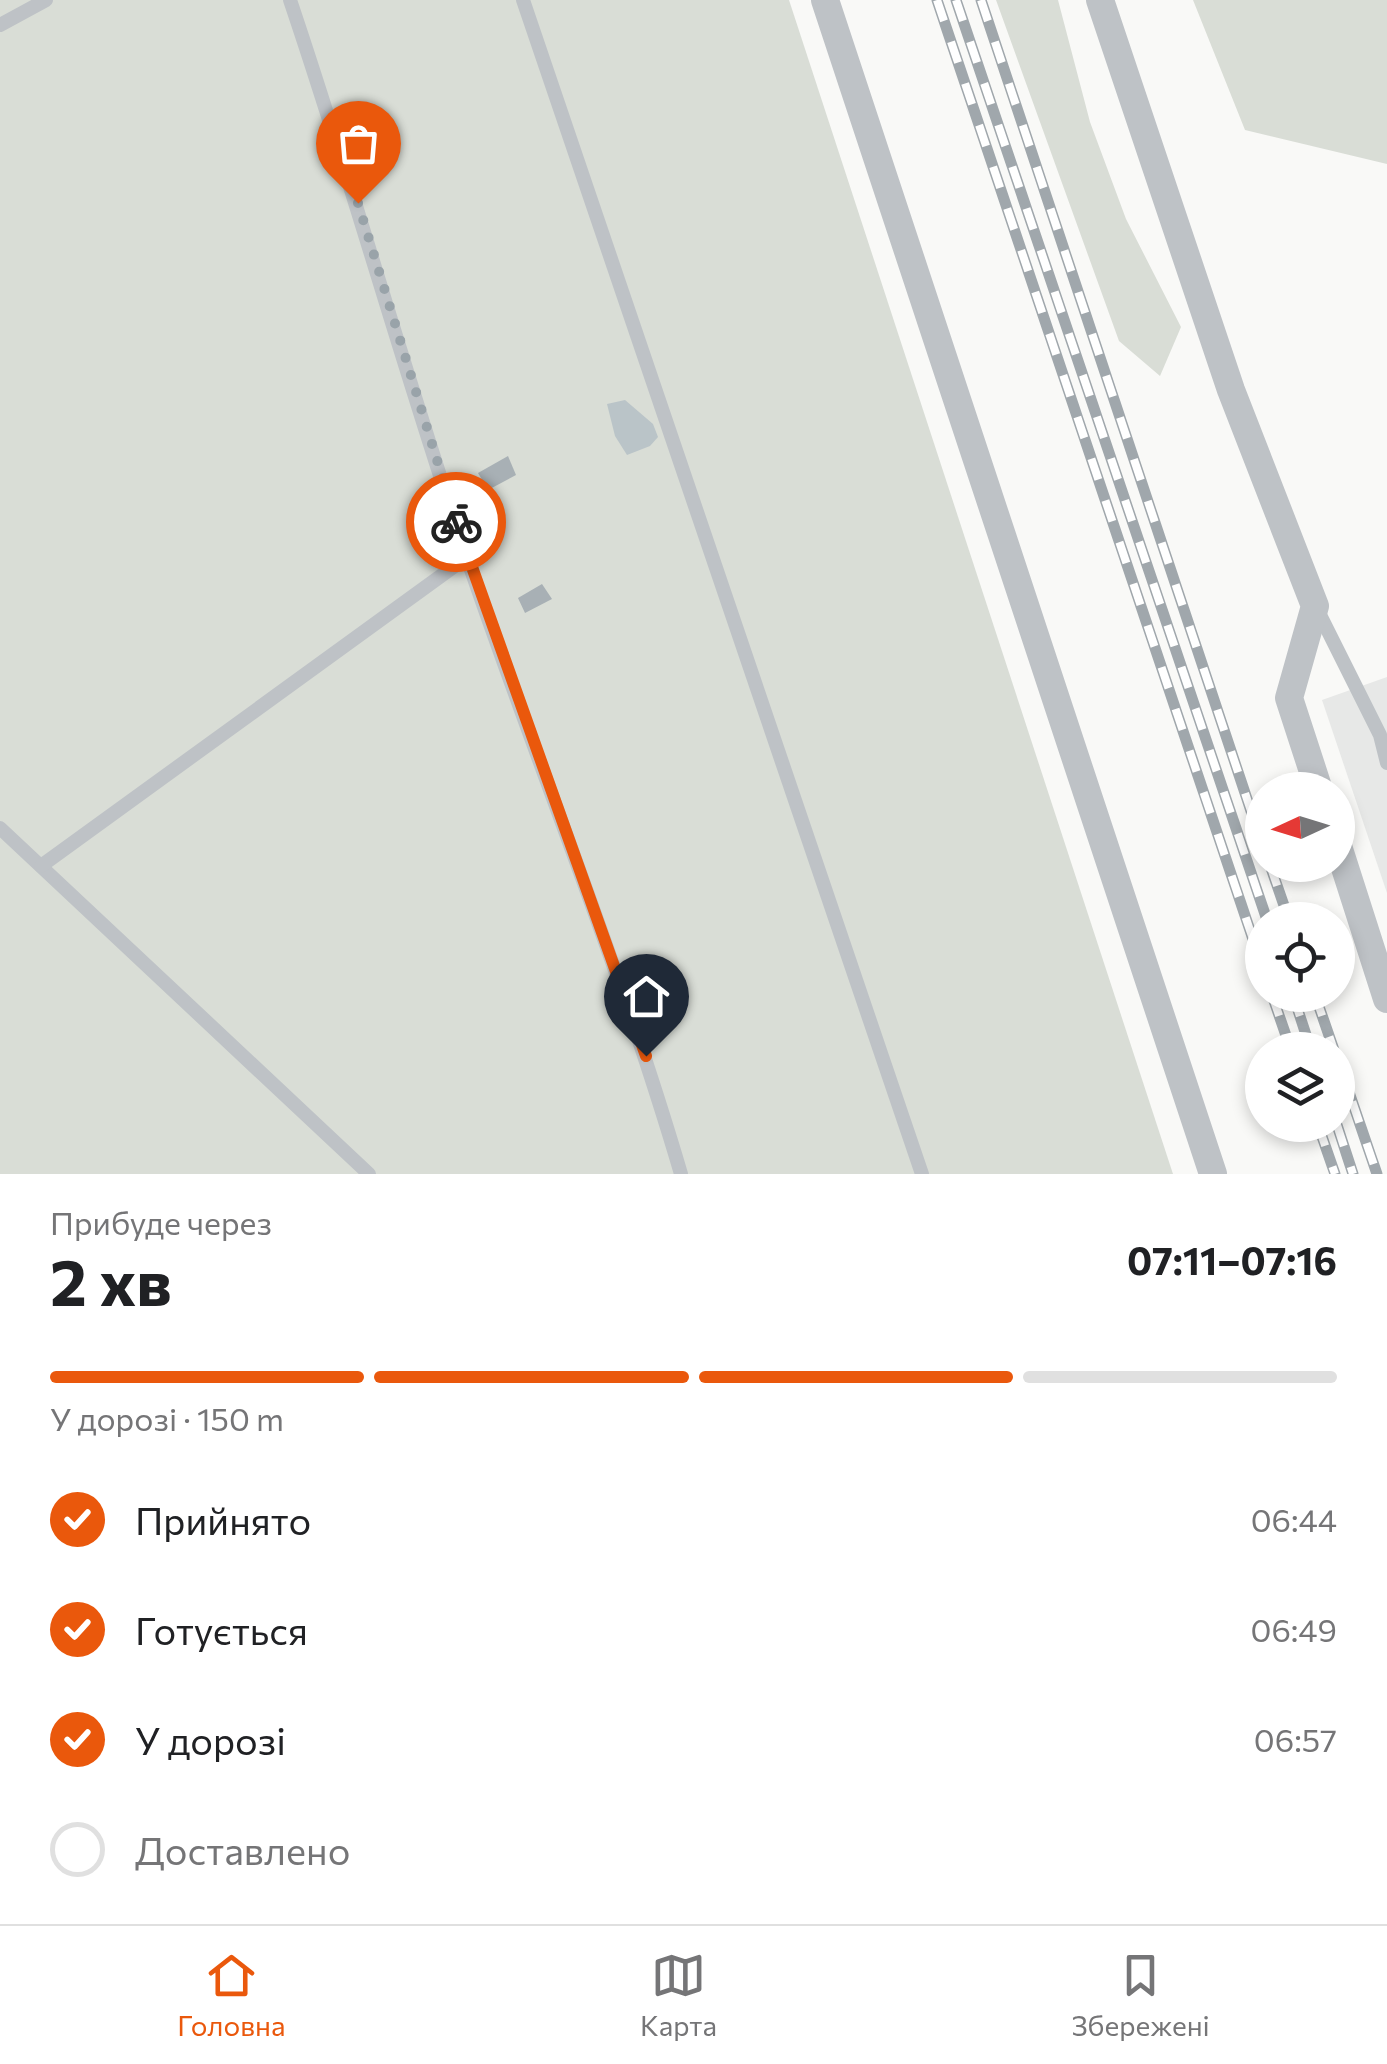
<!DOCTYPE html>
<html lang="uk">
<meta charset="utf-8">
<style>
body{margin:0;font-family:Commissioner,sans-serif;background:#f2f2f2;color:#202124;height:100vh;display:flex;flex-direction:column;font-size:38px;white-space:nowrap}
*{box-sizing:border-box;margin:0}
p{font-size:32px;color:#757577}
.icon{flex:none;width:55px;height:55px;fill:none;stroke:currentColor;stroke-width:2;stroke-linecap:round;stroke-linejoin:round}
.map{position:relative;height:1174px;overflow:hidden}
.drawer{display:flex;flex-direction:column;background:#fff;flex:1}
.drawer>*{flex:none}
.needle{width:65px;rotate:266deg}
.tools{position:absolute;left:1245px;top:772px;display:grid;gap:20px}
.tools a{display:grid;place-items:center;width:110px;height:110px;border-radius:50%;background:#fff;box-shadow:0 5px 15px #0003;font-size:50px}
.pin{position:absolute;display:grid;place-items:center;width:85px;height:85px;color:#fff;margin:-102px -42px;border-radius:50% 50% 50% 0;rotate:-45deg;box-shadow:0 0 10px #0007}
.pin .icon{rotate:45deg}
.courier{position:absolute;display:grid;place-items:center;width:100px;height:100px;margin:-50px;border:8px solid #ea580c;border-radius:50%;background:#fff;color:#222;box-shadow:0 2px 12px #0007}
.overview em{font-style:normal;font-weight:700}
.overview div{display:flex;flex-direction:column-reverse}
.overview{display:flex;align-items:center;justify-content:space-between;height:170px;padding:0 50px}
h1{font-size:65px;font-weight:700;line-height:75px}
.bar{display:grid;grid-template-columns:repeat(4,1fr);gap:15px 10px;align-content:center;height:120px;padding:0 50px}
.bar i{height:12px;border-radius:8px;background:#e0e0e0}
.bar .selected{background:#ea580c}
.bar p{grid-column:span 4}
ol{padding:0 50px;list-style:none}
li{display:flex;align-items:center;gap:30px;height:110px}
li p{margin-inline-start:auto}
li .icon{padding:10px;border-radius:50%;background:#ea580c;color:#fff;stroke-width:4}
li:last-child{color:#757577}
li i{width:55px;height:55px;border:5px solid #e0e0e0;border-radius:50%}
.dock{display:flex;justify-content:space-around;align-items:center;height:140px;border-top:2px solid #e0e0e0;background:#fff;font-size:28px;color:#757577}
.dock a{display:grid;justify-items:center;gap:5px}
.dock .selected{color:#ea580c}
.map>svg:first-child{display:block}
.built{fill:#e7e8e7}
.green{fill:#d9ddd6}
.water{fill:#bac4c8}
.building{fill:#a8b0b5}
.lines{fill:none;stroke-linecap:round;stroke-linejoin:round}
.lane{stroke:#bec2c6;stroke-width:14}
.street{stroke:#bec2c6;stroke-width:28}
.rail-casing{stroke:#a0a7ac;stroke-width:11}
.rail{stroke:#fff;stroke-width:8;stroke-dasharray:22;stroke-linecap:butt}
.done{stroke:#99a3a9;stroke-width:10;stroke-dasharray:0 18}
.route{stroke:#ea580c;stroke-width:12}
</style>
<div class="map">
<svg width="1387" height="1174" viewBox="0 0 1387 1174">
<rect width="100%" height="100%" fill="#f9f9f7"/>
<polygon class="built" points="1387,677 1387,893 1322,700"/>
<g class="green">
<polygon points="0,0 789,0 1173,1174 0,1174"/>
<polygon points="996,0 1058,0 1090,122 1126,219 1181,327 1160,376 1119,341"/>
<polygon points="1193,0 1387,0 1387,164 1245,130"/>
</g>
<polygon class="water" points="625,400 653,424 658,437 650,446 627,455 615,436 607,404"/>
<g class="building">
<polygon points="508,456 516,475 488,490 478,473"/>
<polygon points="438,511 449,542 426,550 415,520"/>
<polygon points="542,584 552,599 525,613 518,598"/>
</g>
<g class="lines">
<g class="lane">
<path d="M290 0C353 186 405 375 468 561 538 766 620 966 681 1174"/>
<polyline points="523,0 922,1174"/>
<polyline points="0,25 46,0"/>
<polyline points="1317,609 1380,735 1387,763"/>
<polyline points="0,828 369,1174"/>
<polyline points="41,866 467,557"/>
</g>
<g class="street">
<polyline points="825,0 1213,1174"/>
<polyline points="1100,0 1231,390 1315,606 1289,698 1319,790"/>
<polyline points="1338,846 1387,999"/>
</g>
<defs>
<g id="rail">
<polyline points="937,0 1262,966"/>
<polyline points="956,0 1267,920"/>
<polyline points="981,0 1262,844"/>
<polyline points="1270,865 1289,920"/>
<polyline points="1272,995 1291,1050"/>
<polyline points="1293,995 1311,1050"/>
<polyline points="1315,995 1334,1050"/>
<polyline points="1338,1060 1377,1174"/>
<polyline points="1318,1125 1335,1174"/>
<polyline points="1337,1125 1353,1174"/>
</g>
</defs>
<use href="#rail" class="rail-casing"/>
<use href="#rail" class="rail"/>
</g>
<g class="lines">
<polyline class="done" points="358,203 456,522"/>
<polyline class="route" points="456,522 646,1056"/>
</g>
</svg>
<div class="tools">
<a><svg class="needle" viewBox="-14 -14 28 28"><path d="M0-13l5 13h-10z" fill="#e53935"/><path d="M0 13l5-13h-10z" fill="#757577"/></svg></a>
<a><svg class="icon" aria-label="locate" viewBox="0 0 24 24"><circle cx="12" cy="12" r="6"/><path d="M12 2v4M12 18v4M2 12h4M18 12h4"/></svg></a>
<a><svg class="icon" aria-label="layers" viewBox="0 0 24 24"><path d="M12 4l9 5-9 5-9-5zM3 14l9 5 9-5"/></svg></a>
</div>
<div class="pin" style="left:358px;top:203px;background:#ea580c"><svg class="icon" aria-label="bag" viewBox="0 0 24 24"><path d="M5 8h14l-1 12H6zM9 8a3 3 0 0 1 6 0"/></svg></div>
<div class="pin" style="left:646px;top:1056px;background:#1f2937"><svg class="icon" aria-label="home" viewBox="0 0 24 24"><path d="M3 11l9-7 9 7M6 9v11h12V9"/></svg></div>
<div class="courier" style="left:456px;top:522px"><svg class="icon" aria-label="bike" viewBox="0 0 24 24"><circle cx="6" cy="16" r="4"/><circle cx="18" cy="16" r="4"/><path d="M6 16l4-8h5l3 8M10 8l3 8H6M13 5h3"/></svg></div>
</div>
<section class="drawer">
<div class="overview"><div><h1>2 хв</h1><p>Прибуде через</p></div><em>07:11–07:16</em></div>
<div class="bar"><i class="selected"></i><i class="selected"></i><i class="selected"></i><i></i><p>У дорозі · 150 m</p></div>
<ol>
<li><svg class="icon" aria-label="check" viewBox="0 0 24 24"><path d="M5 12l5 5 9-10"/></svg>Прийнято<p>06:44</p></li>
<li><svg class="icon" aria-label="check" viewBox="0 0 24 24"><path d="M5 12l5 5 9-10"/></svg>Готується<p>06:49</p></li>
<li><svg class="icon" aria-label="check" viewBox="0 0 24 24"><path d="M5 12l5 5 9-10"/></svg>У дорозі<p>06:57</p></li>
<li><i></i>Доставлено</li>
</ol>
</section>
<nav class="dock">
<a class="selected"><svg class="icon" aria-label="home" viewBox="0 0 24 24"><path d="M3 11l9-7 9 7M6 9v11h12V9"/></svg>Головна</a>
<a><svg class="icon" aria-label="map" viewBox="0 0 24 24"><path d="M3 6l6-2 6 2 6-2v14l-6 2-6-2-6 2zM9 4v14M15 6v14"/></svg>Карта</a>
<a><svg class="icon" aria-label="saved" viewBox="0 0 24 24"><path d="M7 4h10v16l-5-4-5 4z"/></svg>Збережені</a>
</nav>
